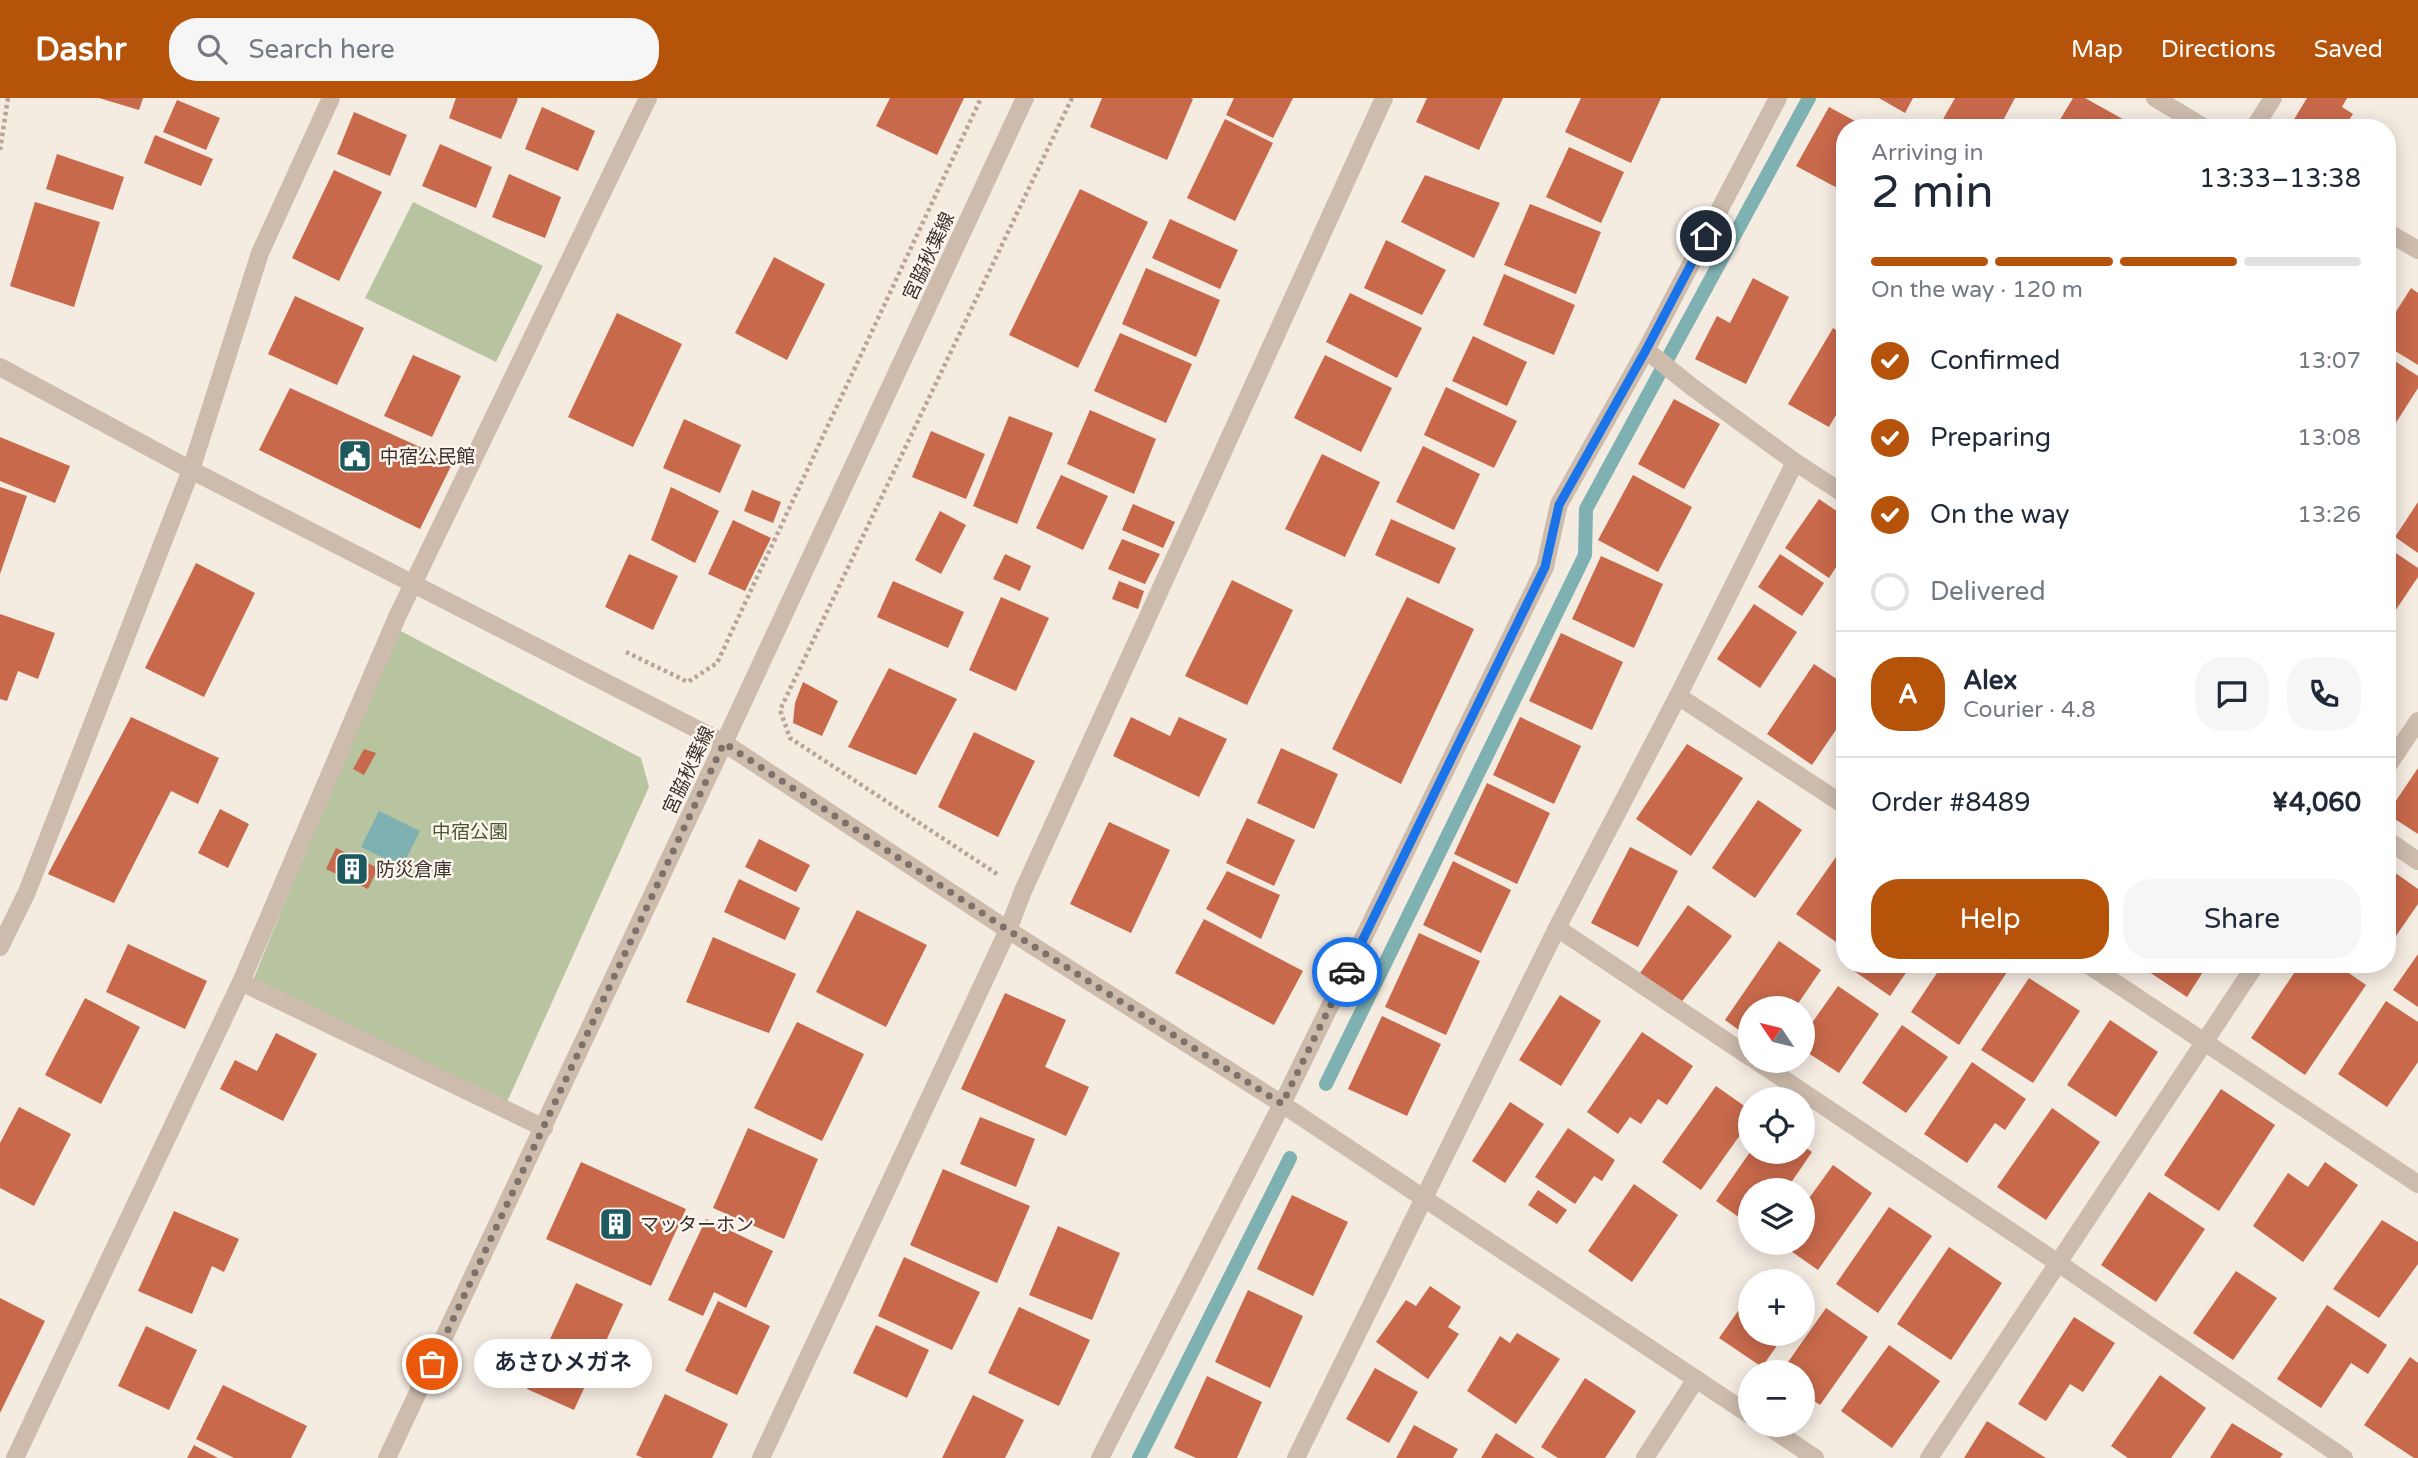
<!DOCTYPE html>
<meta charset="utf-8">
<style>
body{margin:0;font-family:"Varela Round","Noto Sans JP",sans-serif;background:#f6f6f7;color:#1f2937;height:100vh;display:flex;flex-direction:column;font-size:26px;white-space:nowrap}
*{box-sizing:border-box;margin:0}
p{font-size:23px;color:#747a83}
.icon{flex:none;width:38px;height:38px;fill:none;stroke:currentColor;stroke-width:2;stroke-linecap:round;stroke-linejoin:round}
.map{position:relative;flex:1;overflow:hidden}
.panel{position:absolute;left:1836px;top:21px;width:560px;height:854px;display:flex;flex-direction:column;background:#fff;border-radius:28px;box-shadow:0 4px 18px #0003}
.panel>*{flex:none}
.needle{width:46px;rotate:305deg}
.buttons{position:absolute;left:1738px;top:898px;display:grid;gap:14px}
.buttons a{display:grid;place-items:center;width:77px;height:77px;border-radius:50%;background:#fff;box-shadow:0 4px 18px #0003;font-size:35px}
.pin{position:absolute;display:grid;place-items:center;width:60px;height:60px;color:#fff;margin:-30px;border:4px solid #fff;border-radius:50%;box-shadow:0 2px 7px #0007}
.courier{position:absolute;display:grid;place-items:center;width:70px;height:70px;margin:-35px;border:5px solid #1a73e8;border-radius:50%;background:#fff;color:#222;box-shadow:0 2px 9px #0007}
.bubble{position:absolute;height:49px;border-radius:24px;background:#fff;box-shadow:0 4px 18px #0003;font-size:23px;font-weight:600;line-height:49px;text-align:center}
.summary em{font-style:normal;font-weight:600}
.summary div{display:flex;flex-direction:column-reverse}
.summary{display:flex;align-items:center;justify-content:space-between;height:119px;padding:0 35px}
h1{font-size:46px;font-weight:600;line-height:52px}
.bar{display:grid;grid-template-columns:repeat(4,1fr);gap:10px 7px;align-content:center;height:84px;padding:0 35px}
.bar i{height:9px;border-radius:5px;background:#e0e1e3}
.bar .current{background:#b45309}
.bar p{grid-column:span 4}
.line{display:flex;align-items:center;gap:18px;padding:0 35px;border-top:2px solid #e0e1e3}
.line div{flex:1}
.round{display:grid;place-items:center;flex:none;width:74px;height:74px;border-radius:28px;background:#f6f6f7}
ol{padding:0 35px;list-style:none}
li{display:flex;align-items:center;gap:21px;height:77px}
li p{margin-inline-start:auto}
li .icon{padding:7px;border-radius:50%;background:#b45309;color:#fff;stroke-width:4}
li:last-child{color:#747a83}
li i{width:38px;height:38px;border:4px solid #e0e1e3;border-radius:50%}
.action{display:flex;gap:14px;margin-top:auto;padding:14px 35px}
.action a{flex:1;height:80px;border-radius:28px;background:#b45309;color:#fff;font-size:28px;font-weight:600;line-height:80px;text-align:center}
.action a+a{background:#f6f6f7;color:#1f2937}
header{display:flex;align-items:center;gap:42px;box-sizing:border-box;height:98px;padding:0 35px;background:#b45309;color:#fff}
header strong{font-size:33px}
nav{display:flex;gap:38px;margin-inline-start:auto;font-size:24px}
.search{width:490px;height:63px;background:#f6f6f7;display:flex;align-items:center;gap:18px;box-sizing:border-box;padding:0 24px;border-radius:28px;color:#747a83;font-size:26px}
.map>svg:first-child{display:block}
.green{fill:#b8c4a0}
.water{fill:#7fb0b2}
.lines{fill:none;stroke-linecap:round;stroke-linejoin:round}
.stream{stroke:#7fb0b2;stroke-width:14}
.building{fill:#c8694b}
.path{stroke:#b9a596;stroke-width:4.5;stroke-dasharray:3.5 3.5;stroke-linecap:butt}
.pedestrian{stroke:#cdbbac;stroke-width:18}
.minor{stroke:#cdbbac;stroke-width:18}
.tertiary{stroke:#cdbbac;stroke-width:18}
.done{stroke:#7c716b;stroke-width:7;stroke-dasharray:0 12.6}
.route{stroke:#1a73e8;stroke-width:9}
.labels{text-anchor:middle;stroke-width:5;stroke-linejoin:round;paint-order:stroke}
.street-label{font-size:19px;fill:#3b302b;stroke:#fbf5ee}
.poi-label{font-size:19px;fill:#3b302b;stroke:#fbf5ee;text-anchor:start}
.park-label{font-size:19px;fill:#4a5a2e;stroke:#fbf5ee}
</style>
<header>
<strong>Dashr</strong>
<div class="search"><svg class="icon" aria-label="search" viewBox="0 0 24 24"><circle cx="10" cy="10" r="6"/><path d="M15 15l6 6"/></svg>Search here</div>
<nav><a>Map</a><a>Directions</a><a>Saved</a></nav>
</header>
<div class="map">
<svg width="2418" height="1360" viewBox="0 0 2418 1360">
<rect width="100%" height="100%" fill="#f4ebe1"/>
<g class="green">
<polygon points="413,104 543,168 496,264 365,200"/>
<polygon points="397,531 641,660 649,689 507,1004 253,882"/>
</g>
<polygon class="water" points="379,713 420,733 402,769 361,749"/>
<g class="lines">
<g class="stream">
<polyline points="1326,986 1585,457 1586,411 1809,0"/>
<polyline points="1139,1360 1290,1060"/>
</g>
</g>
<g class="building">
<polygon points="99,0 143,0 139,12"/>
<polygon points="456,0 516,0 518,1 501,41 449,20"/>
<polygon points="890,0 964,0 937,57 876,28"/>
<polygon points="1102,0 1191,0 1193,1 1167,62 1090,29"/>
<polygon points="1234,0 1293,0 1273,40 1226,17"/>
<polygon points="1427,0 1503,0 1479,52 1416,24"/>
<polygon points="1581,0 1661,0 1631,65 1565,34"/>
<polygon points="1879,0 1913,0 1905,15"/>
<polygon points="1955,0 2015,0 1999,30 1938,30"/>
<polygon points="2073,0 2085,0 2128,24 2125,30 2055,30"/>
<polygon points="2307,0 2347,0 2342,9 2353,16 2344,30 2293,30 2290,28"/>
<polygon points="177,2 220,20 206,52 163,34"/>
<polygon points="542,9 595,33 578,73 525,51"/>
<polygon points="1829,9 1868,30 1844,30 1843,93 1796,68"/>
<polygon points="354,14 407,37 390,78 337,56"/>
<polygon points="1225,21 1273,45 1235,123 1187,100"/>
<polygon points="155,37 213,61 201,88 144,65"/>
<polygon points="440,46 492,69 476,110 422,88"/>
<polygon points="1569,49 1624,74 1601,125 1546,99"/>
<polygon points="57,56 124,79 113,112 46,91"/>
<polygon points="334,72 382,94 339,183 292,160"/>
<polygon points="509,76 561,99 545,140 492,119"/>
<polygon points="1425,77 1500,105 1474,160 1401,124"/>
<polygon points="1080,91 1148,124 1078,270 1009,237"/>
<polygon points="35,104 100,124 74,209 10,188"/>
<polygon points="1530,106 1601,134 1576,196 1504,167"/>
<polygon points="1170,121 1238,152 1220,191 1152,160"/>
<polygon points="1386,142 1446,172 1422,217 1364,190"/>
<polygon points="774,159 825,186 787,262 735,235"/>
<polygon points="1146,170 1220,202 1196,259 1122,226"/>
<polygon points="1504,176 1575,207 1554,257 1483,227"/>
<polygon points="1753,180 1789,199 1746,286 1695,261 1717,218 1730,225"/>
<polygon points="2411,190 2418,195 2418,267 2387,248 2387,228"/>
<polygon points="1350,195 1422,230 1397,280 1326,244"/>
<polygon points="295,198 364,230 337,287 268,256"/>
<polygon points="617,215 682,246 633,349 568,319"/>
<polygon points="1833,230 1844,237 1844,303 1829,329 1788,306"/>
<polygon points="1120,235 1192,266 1166,325 1094,293"/>
<polygon points="1473,238 1527,264 1507,308 1452,283"/>
<polygon points="413,257 461,278 432,339 384,318"/>
<polygon points="1325,257 1392,290 1361,354 1294,320"/>
<polygon points="2387,258 2418,278 2418,290 2392,331 2387,328"/>
<polygon points="1446,289 1517,323 1494,370 1424,337"/>
<polygon points="290,290 453,364 420,431 259,352"/>
<polygon points="1674,301 1720,326 1684,391 1638,366"/>
<polygon points="1090,312 1156,341 1134,396 1067,366"/>
<polygon points="1009,318 1053,335 1017,426 973,408"/>
<polygon points="684,321 741,347 720,395 663,370"/>
<polygon points="931,333 985,356 966,401 912,379"/>
<polygon points="0,339 70,368 55,405 0,383"/>
<polygon points="1423,348 1480,376 1454,432 1396,404"/>
<polygon points="1322,356 1380,384 1345,459 1285,431"/>
<polygon points="1061,377 1108,398 1083,452 1036,430"/>
<polygon points="1633,377 1692,409 1658,474 1598,442"/>
<polygon points="0,389 27,398 0,476"/>
<polygon points="671,389 719,413 695,465 651,442"/>
<polygon points="752,392 781,404 773,425 744,413"/>
<polygon points="1819,401 1844,418 1844,457 1829,480 1785,450"/>
<polygon points="2418,404 2418,455 2395,439"/>
<polygon points="1133,406 1175,424 1163,450 1122,432"/>
<polygon points="940,413 966,427 941,476 915,462"/>
<polygon points="1391,421 1456,450 1439,486 1375,457"/>
<polygon points="733,422 771,440 745,493 708,476"/>
<polygon points="1122,441 1160,456 1145,486 1108,471"/>
<polygon points="2387,449 2418,470 2418,479 2387,525"/>
<polygon points="629,456 678,478 653,532 605,509"/>
<polygon points="1005,456 1031,468 1020,493 993,481"/>
<polygon points="1780,456 1824,485 1802,518 1758,489"/>
<polygon points="1601,458 1663,486 1634,550 1572,521"/>
<polygon points="196,465 255,495 204,599 145,570"/>
<polygon points="1232,482 1293,512 1247,607 1185,578"/>
<polygon points="893,483 964,514 948,550 877,519"/>
<polygon points="1119,483 1144,493 1138,511 1112,501"/>
<polygon points="1001,499 1049,520 1016,593 969,572"/>
<polygon points="1407,499 1474,531 1401,686 1332,651"/>
<polygon points="1754,506 1797,534 1760,590 1717,561"/>
<polygon points="0,516 55,535 38,581 18,573 7,603 0,601"/>
<polygon points="1561,535 1623,564 1592,632 1529,603"/>
<polygon points="1814,566 1844,586 1844,620 1812,667 1767,636"/>
<polygon points="889,570 957,601 916,677 848,649"/>
<polygon points="803,584 838,603 822,638 793,625 795,605"/>
<polygon points="131,619 219,660 198,706 171,693 114,805 48,776"/>
<polygon points="1131,619 1170,638 1179,619 1227,641 1199,699 1113,658"/>
<polygon points="1520,619 1581,648 1554,706 1493,677"/>
<polygon points="974,634 1035,663 998,739 938,709"/>
<polygon points="1687,646 1743,680 1691,758 1636,721"/>
<polygon points="1281,650 1338,676 1314,731 1257,705"/>
<polygon points="364,651 376,655 364,677 353,671"/>
<polygon points="2418,670 2418,736 2387,716"/>
<polygon points="1487,685 1550,715 1517,786 1454,756"/>
<polygon points="1758,702 1802,732 1755,800 1712,770"/>
<polygon points="220,711 249,726 228,770 198,755"/>
<polygon points="1247,720 1295,742 1274,788 1226,765"/>
<polygon points="1109,724 1170,752 1131,835 1070,806"/>
<polygon points="759,741 810,767 796,794 745,769"/>
<polygon points="1630,749 1678,773 1638,849 1591,825"/>
<polygon points="1843,749 1844,751 1844,838 1839,846 1796,816"/>
<polygon points="336,750 378,770 368,791 326,771"/>
<polygon points="1453,763 1511,792 1481,855 1423,827"/>
<polygon points="2387,769 2418,791 2418,806 2387,851"/>
<polygon points="1227,773 1280,797 1261,841 1206,811"/>
<polygon points="739,781 800,810 785,842 724,814"/>
<polygon points="1688,807 1732,838 1680,906 1638,878"/>
<polygon points="857,812 927,847 886,929 816,894"/>
<polygon points="1204,821 1303,873 1274,927 1175,875"/>
<polygon points="1419,835 1480,863 1446,937 1385,909"/>
<polygon points="713,839 796,876 769,935 686,904"/>
<polygon points="1779,843 1821,872 1795,910 1750,910 1750,940 1725,922"/>
<polygon points="128,846 207,883 185,931 106,894"/>
<polygon points="2418,856 2418,909 2393,892"/>
<polygon points="1844,866 1912,866 1890,898"/>
<polygon points="1943,866 2008,866 2011,868 1959,947 1911,914"/>
<polygon points="2137,866 2208,866 2187,899"/>
<polygon points="2300,866 2336,866 2366,887 2305,977 2251,940"/>
<polygon points="2029,880 2080,913 2033,985 1981,952"/>
<polygon points="1838,888 1879,916 1839,975 1802,951 1802,939"/>
<polygon points="1005,895 1066,922 1045,969 1089,989 1066,1038 961,991"/>
<polygon points="1560,897 1601,923 1561,988 1519,962"/>
<polygon points="85,900 140,929 101,1006 45,977"/>
<polygon points="2386,903 2418,924 2418,964 2387,1009 2338,976"/>
<polygon points="1382,918 1441,946 1407,1018 1348,991"/>
<polygon points="2110,922 2158,954 2116,1019 2067,987"/>
<polygon points="797,924 864,956 822,1043 754,1010"/>
<polygon points="1902,927 1948,959 1906,1015 1862,985"/>
<polygon points="1642,934 1693,968 1667,1007 1658,1001 1641,1026 1630,1019 1618,1036 1587,1014"/>
<polygon points="276,935 317,956 283,1023 220,991 235,962 257,973"/>
<polygon points="1972,964 2026,1001 2005,1032 1995,1025 1967,1065 1924,1036"/>
<polygon points="1716,988 1750,1012 1750,1023 1701,1092 1662,1064"/>
<polygon points="2221,991 2275,1027 2219,1113 2164,1077"/>
<polygon points="1510,1004 1544,1026 1505,1085 1472,1063"/>
<polygon points="19,1009 71,1036 34,1108 0,1090 0,1045"/>
<polygon points="2052,1010 2100,1044 2046,1122 1997,1089"/>
<polygon points="980,1019 1035,1041 1016,1089 960,1066"/>
<polygon points="748,1030 818,1061 784,1141 713,1110"/>
<polygon points="1568,1030 1615,1062 1602,1083 1594,1078 1575,1106 1535,1079"/>
<polygon points="1802,1047 1812,1054 1786,1092 1750,1092 1750,1127 1716,1103 1750,1054 1802,1054"/>
<polygon points="581,1064 686,1111 651,1188 546,1141"/>
<polygon points="2325,1064 2358,1087 2303,1164 2253,1128 2288,1075 2308,1089"/>
<polygon points="1833,1067 1872,1095 1818,1172 1778,1144 1802,1144 1802,1110"/>
<polygon points="943,1071 1030,1108 997,1185 910,1147"/>
<polygon points="1634,1086 1678,1117 1632,1184 1588,1153"/>
<polygon points="1538,1092 1567,1112 1557,1126 1528,1107"/>
<polygon points="2149,1094 2205,1131 2156,1204 2101,1167"/>
<polygon points="1292,1097 1348,1124 1313,1198 1257,1171"/>
<polygon points="1889,1109 1932,1138 1878,1215 1836,1186"/>
<polygon points="174,1113 239,1141 224,1174 212,1168 192,1216 138,1193"/>
<polygon points="706,1121 773,1153 746,1210 714,1194 703,1218 668,1202"/>
<polygon points="2382,1122 2418,1144 2418,1166 2379,1220 2333,1191"/>
<polygon points="1058,1128 1120,1155 1092,1222 1029,1197"/>
<polygon points="1949,1149 2002,1185 1951,1262 1897,1226"/>
<polygon points="904,1159 980,1194 952,1252 878,1218"/>
<polygon points="1767,1172 1783,1183 1759,1183"/>
<polygon points="2236,1173 2277,1200 2233,1262 2193,1235"/>
<polygon points="576,1185 623,1206 574,1312 527,1291"/>
<polygon points="1430,1188 1461,1209 1448,1229 1459,1236 1428,1281 1376,1244 1406,1202 1416,1208"/>
<polygon points="1248,1192 1303,1218 1270,1290 1215,1264"/>
<polygon points="1750,1196 1750,1236 1785,1236 1762,1269 1719,1240"/>
<polygon points="0,1200 45,1223 0,1315"/>
<polygon points="718,1203 770,1228 737,1297 685,1273"/>
<polygon points="2327,1207 2387,1247 2368,1276 2351,1265 2321,1310 2277,1281"/>
<polygon points="1019,1209 1090,1242 1059,1308 988,1275"/>
<polygon points="1826,1210 1868,1239 1820,1307 1802,1295 1802,1274 1781,1274"/>
<polygon points="2074,1219 2115,1245 2083,1294 2070,1286 2046,1323 2018,1306"/>
<polygon points="876,1227 929,1252 907,1300 853,1275"/>
<polygon points="146,1228 197,1252 169,1312 118,1288"/>
<polygon points="1517,1235 1560,1261 1516,1326 1467,1293 1500,1238 1510,1245"/>
<polygon points="1889,1247 1940,1283 1892,1350 1841,1313"/>
<polygon points="2410,1259 2418,1265 2418,1360 2414,1360 2364,1327"/>
<polygon points="1375,1270 1418,1294 1389,1345 1346,1321"/>
<polygon points="2160,1277 2206,1310 2171,1360 2128,1360 2111,1348"/>
<polygon points="1207,1278 1262,1304 1237,1360 1196,1360 1174,1350"/>
<polygon points="1585,1280 1636,1313 1605,1360 1558,1360 1541,1349"/>
<polygon points="223,1287 307,1328 291,1360 234,1360 196,1341"/>
<polygon points="665,1296 728,1326 712,1360 643,1360 636,1357"/>
<polygon points="973,1297 1024,1322 1005,1360 942,1360"/>
<polygon points="1987,1323 2046,1360 1964,1360"/>
<polygon points="2232,1325 2283,1356 2280,1360 2210,1360"/>
<polygon points="1414,1327 1458,1351 1453,1360 1396,1360"/>
<polygon points="1496,1335 1535,1360 1481,1360"/>
<polygon points="194,1347 218,1360 187,1360"/>
</g>
<g class="lines">
<g class="path">
<polyline points="0,52 8,0"/>
<polyline points="626,554 688,584 717,565 981,0"/>
<polyline points="997,776 790,640 780,612 1072,0"/>
</g>
<polyline class="pedestrian" points="1646,252 1692,289"/>
<g class="minor">
<polyline points="2254,30 2273,0"/>
<polyline points="1692,289 1795,364 1844,396"/>
<polyline points="1678,598 1844,707"/>
<polyline points="2387,669 2418,623"/>
<polyline points="2387,742 2418,763"/>
<polyline points="1557,830 1750,959"/>
<polyline points="0,849 27,794 191,372 260,155 331,0"/>
<polyline points="2087,866 2418,1086"/>
<polyline points="241,884 544,1030"/>
<polyline points="1755,962 2058,1165 2344,1360"/>
<polyline points="15,1360 241,884 397,519 648,0"/>
<polyline points="761,1360 1008,832 1023,793 1384,0"/>
<polyline points="1100,1360 1282,1006 1545,469 1559,406 1646,252 1778,0"/>
<polyline points="1296,1360 1557,830 1678,598 1795,364"/>
<polyline points="1645,1360 1696,1281"/>
<polyline points="1929,1360 2256,866"/>
</g>
<g class="tertiary">
<polyline points="2155,0 2205,30"/>
<polyline points="2387,134 2418,152"/>
<polyline points="0,269 191,372 724,645 1008,832 1282,1006 1750,1317"/>
<polyline points="1765,1326 1815,1360"/>
<polyline points="387,1360 724,645 1025,0"/>
</g>
</g>
<g class="lines">
<polyline class="done" points="432,1266 724,645 1008,832 1282,1006 1347,874"/>
<polyline class="route" points="1347,874 1545,469 1559,407 1646,252 1706,138"/>
</g>
<defs>
<symbol id="civic-square" viewBox="-11 -11 22 22"><rect x="-9" y="-9" width="18" height="18" rx="4" fill="#1f5a5e" stroke="#fbf5ee"/><path d="M-.6-6.5H3V-4.5H.6V-3L4-1V1h2V6H-6V1h2V-1L-.6-3ZM-1.2 2.5V6h2.4V2.5Z" fill="#fff"/></symbol>
<symbol id="building-square" viewBox="-11 -11 22 22"><rect x="-9" y="-9" width="18" height="18" rx="4" fill="#1f5a5e" stroke="#fbf5ee"/><path d="M-4-6H4V6H1V3H-1V6H-4ZM-2.5-4.3h1.7v1.8h-1.7ZM.8-4.3h1.7v1.8H.8ZM-2.5-1h1.7V.8h-1.7ZM.8-1h1.7V.8H.8Z" fill="#fff"/></symbol>
</defs>
<g fill-rule="evenodd">
<use href="#civic-square" x="336" y="339" width="38" height="38"/>
<use href="#building-square" x="333" y="752" width="38" height="38"/>
<use href="#building-square" x="597" y="1107" width="38" height="38"/>
</g>
<g class="labels">
<g class="street-label">
<text transform="translate(928 158) rotate(-65)" y="7">宮脇秋葉線</text>
<text transform="translate(688 672) rotate(-65)" y="7">宮脇秋葉線</text>
</g>
<g class="poi-label">
<text x="380" y="365">中宿公民館</text>
<text x="376" y="778">防災倉庫</text>
<text x="640" y="1133">マッターホン</text>
</g>
<g class="park-label">
<text x="470" y="740">中宿公園</text>
</g>
</g>
</svg>
<div class="buttons">
<a><svg class="needle" viewBox="-14 -14 28 28"><path d="M0-13l5 13h-10z" fill="#e53935"/><path d="M0 13l5-13h-10z" fill="#747a83"/></svg></a>
<a><svg class="icon" aria-label="locate" viewBox="0 0 24 24"><circle cx="12" cy="12" r="6"/><path d="M12 2v4M12 18v4M2 12h4M18 12h4"/></svg></a>
<a><svg class="icon" aria-label="layers" viewBox="0 0 24 24"><path d="M12 4l9 5-9 5-9-5zM3 14l9 5 9-5"/></svg></a>
<a>+</a>
<a>−</a>
</div>
<div class="pin" style="left:432px;top:1266px;background:#ea580c"><svg class="icon" aria-label="bag" viewBox="0 0 24 24"><path d="M5 8h14l-1 12H6zM9 8a3 3 0 0 1 6 0"/></svg></div>
<div class="pin" style="left:1706px;top:138px;background:#1f2937"><svg class="icon" aria-label="home" viewBox="0 0 24 24"><path d="M3 11l9-7 9 7M6 9v11h12V9"/></svg></div>
<div class="courier" style="left:1347px;top:874px"><svg class="icon" aria-label="car" viewBox="0 0 24 24"><path d="M5 17H2v-5l4-1 3-4h7l3 4 3 1v5h-3M9 17h6M6 11h13"/><circle cx="7" cy="17" r="2"/><circle cx="17" cy="17" r="2"/></svg></div>
<div class="bubble" style="left:474px;top:1241px;width:178px">あさひメガネ</div>
<section class="panel">
<div class="summary"><div><h1>2 min</h1><p>Arriving in</p></div><em>13:33–13:38</em></div>
<div class="bar"><i class="current"></i><i class="current"></i><i class="current"></i><i></i><p>On the way · 120 m</p></div>
<ol>
<li><svg class="icon" aria-label="check" viewBox="0 0 24 24"><path d="M5 12l5 5 9-10"/></svg>Confirmed<p>13:07</p></li>
<li><svg class="icon" aria-label="check" viewBox="0 0 24 24"><path d="M5 12l5 5 9-10"/></svg>Preparing<p>13:08</p></li>
<li><svg class="icon" aria-label="check" viewBox="0 0 24 24"><path d="M5 12l5 5 9-10"/></svg>On the way<p>13:26</p></li>
<li><i></i>Delivered</li>
</ol>
<div class="line" style="height:126px"><b class="round" style="background:#b45309;color:#fff">A</b><div><b>Alex</b><p>Courier · 4.8</p></div><a class="round"><svg class="icon" aria-label="chat" viewBox="0 0 24 24"><path d="M4 5h16v11H9l-5 4z"/></svg></a><a class="round"><svg class="icon" aria-label="phone" viewBox="0 0 24 24"><path d="M5 4h4l2 5-3 2q2 4 5 5l2-3 5 2v4C11 20 4 13 5 4z"/></svg></a></div>
<div class="line" style="height:91px"><div>Order #8489</div><b>¥4,060</b></div>
<div class="action"><a>Help</a><a>Share</a></div>
</section>
</div>
